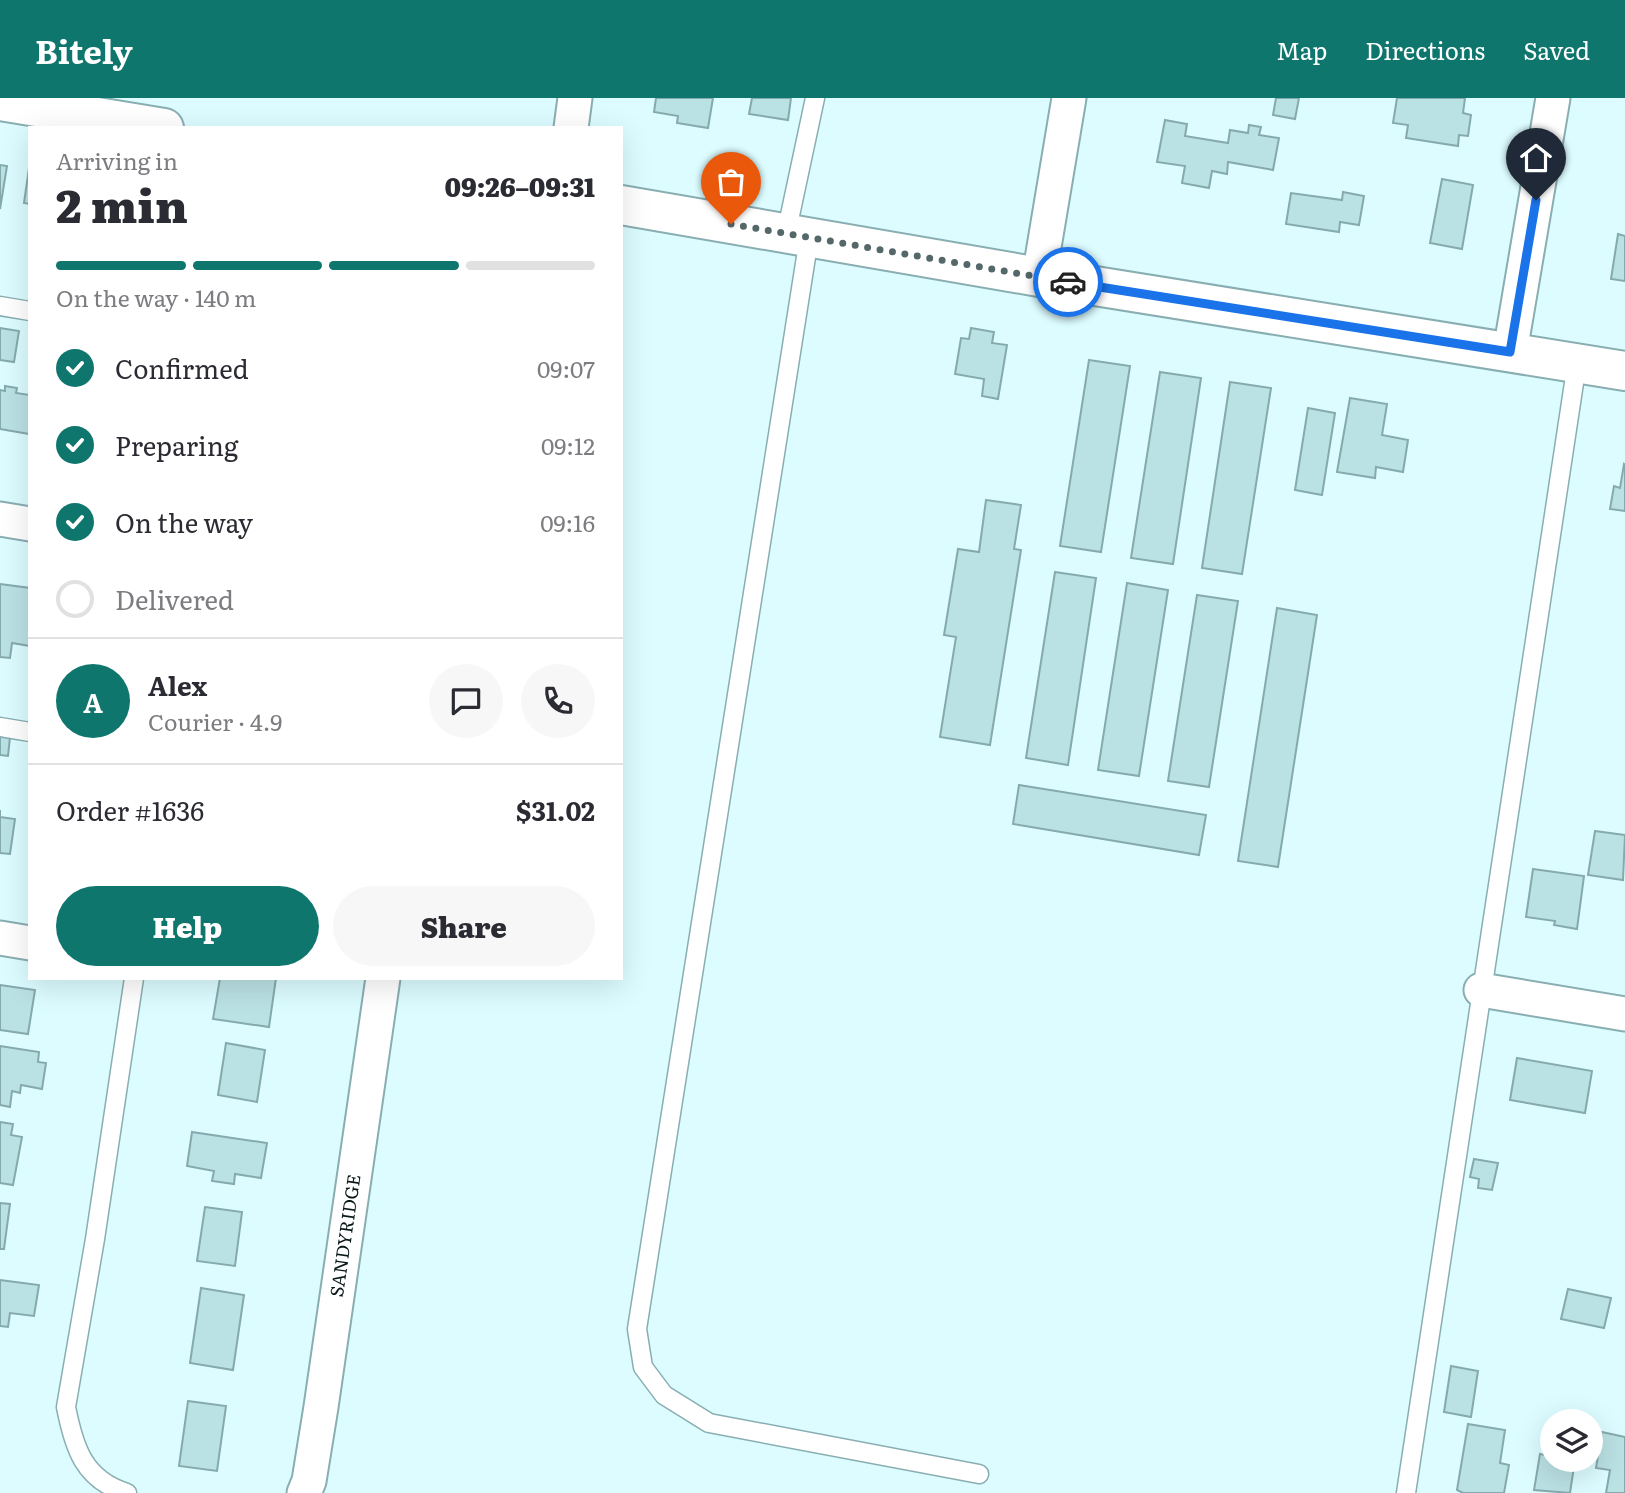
<!DOCTYPE html>
<meta charset="utf-8">
<style>
body{margin:0;font-family:Literata,serif;background:#f7f7f7;color:#2b2b33;height:100vh;display:flex;flex-direction:column;font-size:26px;white-space:nowrap}
*{box-sizing:border-box;margin:0}
p{font-size:23px;color:#7c7c81}
.icon{flex:none;width:38px;height:38px;fill:none;stroke:currentColor;stroke-width:2;stroke-linecap:round;stroke-linejoin:round}
.map{position:relative;flex:1;overflow:hidden}
.sheet{position:absolute;left:28px;top:28px;width:595px;height:854px;display:flex;flex-direction:column;background:#fff;border-radius:0px;box-shadow:0 7px 28px #0002}
.sheet>*{flex:none}
.buttons{position:absolute;left:1540px;top:1311px;display:grid;gap:14px}
.buttons a{display:grid;place-items:center;width:63px;height:63px;border-radius:50%;background:#fff;box-shadow:0 7px 28px #0002;font-size:35px}
.pin{position:absolute;display:grid;place-items:center;width:60px;height:60px;color:#fff;margin:-72px -30px;border-radius:50% 50% 50% 0;rotate:-45deg;box-shadow:0 0 7px #0007}
.pin .icon{rotate:45deg}
.courier{position:absolute;display:grid;place-items:center;width:70px;height:70px;margin:-35px;border:5px solid #1a73e8;border-radius:50%;background:#fff;color:#222;box-shadow:0 2px 9px #0007}
.headline em{font-style:normal;font-weight:800}
.headline div{display:flex;flex-direction:column-reverse}
.headline{display:flex;align-items:center;justify-content:space-between;height:119px;padding:0 28px}
h1{font-size:46px;font-weight:800;line-height:52px}
.bar{display:grid;grid-template-columns:repeat(4,1fr);gap:10px 7px;align-content:center;height:84px;padding:0 28px}
.bar i{height:9px;border-radius:5px;background:#e1e1e2}
.bar .selected{background:#0f766e}
.bar p{grid-column:span 4}
.line{display:flex;align-items:center;gap:18px;padding:0 28px;border-top:2px solid #e1e1e2}
.line div{flex:1}
.round{display:grid;place-items:center;flex:none;width:74px;height:74px;border-radius:37px;background:#f7f7f7}
ol{padding:0 28px;list-style:none}
li{display:flex;align-items:center;gap:21px;height:77px}
li p{margin-inline-start:auto}
li .icon{padding:7px;border-radius:50%;background:#0f766e;color:#fff;stroke-width:4}
li:last-child{color:#7c7c81}
li i{width:38px;height:38px;border:4px solid #e1e1e2;border-radius:50%}
.button{display:flex;gap:14px;margin-top:auto;padding:14px 28px}
.button a{flex:1;height:80px;border-radius:42px;background:#0f766e;color:#fff;font-size:28px;font-weight:800;line-height:80px;text-align:center}
.button a+a{background:#f7f7f7;color:#2b2b33}
header{display:flex;align-items:center;gap:42px;box-sizing:border-box;height:98px;padding:0 35px;background:#0f766e;color:#fff}
header strong{font-size:33px}
nav{display:flex;gap:38px;margin-inline-start:auto;font-size:24px}
.map>svg:first-child{display:block}
.building{fill:#bae1e4;stroke:#85aaae;stroke-width:2}
.lines{fill:none;stroke-linecap:round;stroke-linejoin:round}
.service-casing{stroke:#89aeb2;stroke-width:21}
.minor-casing{stroke:#89aeb2;stroke-width:37}
.tertiary-casing{stroke:#89aeb2;stroke-width:42}
.service{stroke:#fff;stroke-width:18}
.minor{stroke:#fff;stroke-width:33}
.tertiary{stroke:#fff;stroke-width:38}
.done{stroke:#54686a;stroke-width:7;stroke-dasharray:0 12.6}
.route{stroke:#1a73e8;stroke-width:9}
.labels{text-anchor:middle;stroke-width:7;stroke-linejoin:round;paint-order:stroke}
.street-label{font-size:18px;fill:#0a1819;stroke:#fff}
</style>
<header>
<strong>Bitely</strong>
<nav><a>Map</a><a>Directions</a><a>Saved</a></nav>
</header>
<div class="map">
<svg width="1625" height="1395" viewBox="0 0 1625 1395">
<rect width="100%" height="100%" fill="#dcfcff"/>
<g class="building">
<polygon points="656,0 713,0 708,30 677,25 678,18 654,14"/>
<polygon points="752,0 791,0 788,22 749,16"/>
<polygon points="1276,0 1299,0 1295,21 1273,17"/>
<polygon points="1397,0 1465,0 1463,15 1471,17 1468,38 1459,37 1458,48 1406,40 1408,27 1393,25"/>
<polygon points="1165,22 1187,26 1185,38 1228,45 1230,32 1248,35 1249,27 1261,29 1259,37 1279,40 1273,72 1228,64 1227,76 1212,73 1209,90 1182,85 1185,68 1157,64"/>
<polygon points="0,67 7,68 0,111"/>
<polygon points="29,70 30,70 30,106 24,105"/>
<polygon points="1442,81 1473,87 1462,151 1430,145"/>
<polygon points="1343,94 1364,98 1359,127 1340,124 1339,134 1286,126 1291,95 1342,102"/>
<polygon points="1618,136 1625,138 1625,183 1611,181"/>
<polygon points="0,230 19,233 14,264 0,262"/>
<polygon points="971,230 994,234 992,245 1007,247 998,301 982,298 984,281 955,276 961,240 969,241"/>
<polygon points="1089,262 1130,268 1101,454 1060,448"/>
<polygon points="1160,274 1201,280 1173,466 1131,460"/>
<polygon points="1230,284 1271,290 1242,476 1202,470"/>
<polygon points="5,288 17,290 16,295 30,297 29,336 0,331 0,292 5,293"/>
<polygon points="1350,300 1387,306 1382,337 1408,342 1403,374 1376,369 1375,380 1337,374"/>
<polygon points="1308,310 1335,315 1322,397 1295,392"/>
<polygon points="1624,366 1625,367 1625,413 1610,411 1614,388 1620,390"/>
<polygon points="986,402 1021,407 1014,451 1021,452 990,647 940,639 956,539 944,537 958,451 979,454"/>
<polygon points="1055,474 1096,480 1068,667 1026,660"/>
<polygon points="1127,485 1168,492 1139,678 1098,672"/>
<polygon points="0,486 30,490 30,548 12,545 10,560 0,559"/>
<polygon points="1197,497 1238,503 1209,689 1168,683"/>
<polygon points="1277,510 1317,517 1278,769 1238,763"/>
<polygon points="0,637 10,639 8,658 0,657"/>
<polygon points="1019,687 1206,717 1199,757 1013,726"/>
<polygon points="0,712 0,719 15,721 10,756 0,755"/>
<polygon points="1595,733 1625,737 1623,782 1588,777"/>
<polygon points="1533,771 1584,778 1577,831 1554,827 1555,823 1526,819"/>
<polygon points="220,880 276,880 269,929 213,921"/>
<polygon points="0,887 35,892 28,936 0,932"/>
<polygon points="226,945 265,952 257,1004 218,997"/>
<polygon points="0,948 39,954 38,964 46,965 42,991 21,987 20,995 12,993 10,1009 0,1007"/>
<polygon points="1517,960 1592,973 1585,1015 1510,1002"/>
<polygon points="0,1024 13,1026 11,1037 22,1039 13,1087 0,1085"/>
<polygon points="192,1034 267,1045 261,1080 235,1076 234,1086 212,1083 214,1073 187,1068"/>
<polygon points="1474,1061 1498,1065 1492,1092 1478,1090 1479,1081 1470,1079"/>
<polygon points="0,1105 10,1106 4,1151 0,1151"/>
<polygon points="205,1109 242,1114 235,1168 197,1163"/>
<polygon points="0,1182 39,1187 34,1218 10,1215 8,1229 0,1228"/>
<polygon points="201,1190 244,1197 233,1272 190,1265"/>
<polygon points="1568,1191 1611,1200 1604,1230 1561,1221"/>
<polygon points="1451,1268 1478,1273 1471,1319 1444,1314"/>
<polygon points="188,1303 226,1308 217,1373 179,1368"/>
<polygon points="1468,1326 1505,1332 1500,1365 1509,1367 1504,1395 1463,1395 1457,1392"/>
<polygon points="1602,1334 1625,1339 1625,1395 1606,1395 1610,1372 1596,1370"/>
<polygon points="1540,1356 1552,1358 1552,1362 1575,1362 1570,1395 1534,1392"/>
</g>
<g class="lines">
<defs>
<g id="service">
<polyline points="786,136 815,0"/>
<polyline points="809,140 637,1231 643,1269 664,1297 709,1325 979,1376"/>
<polyline points="0,208 30,213"/>
<polyline points="0,629 30,634"/>
<path d="M127 1395C84 1382 74 1350 66 1309L95 1141 134 880"/>
<polyline points="1406,1395 1577,265"/>
</g>
<g id="minor">
<polyline points="571,30 575,0"/>
<polyline points="1039,179 1069,0"/>
<polyline points="1510,254 1553,0"/>
<polyline points="0,421 30,426"/>
<polyline points="0,840 30,845"/>
<polyline points="1481,892 1625,916"/>
<path id="s1" d="M304 1395 309 1383 321 1309 383 880"/>
</g>
<g id="tertiary">
<polyline points="0,3 164,30"/>
<polyline points="621,107 1039,179 1625,273"/>
</g>
</defs>
<use href="#service" class="service-casing"/>
<use href="#minor" class="minor-casing"/>
<use href="#tertiary" class="tertiary-casing"/>
<use href="#service" class="service"/>
<use href="#minor" class="minor"/>
<use href="#tertiary" class="tertiary"/>
</g>
<g class="lines">
<polyline class="done" points="731,126 1068,184"/>
<polyline class="route" points="1068,184 1510,254 1536,102"/>
</g>
<g class="labels">
<g class="street-label">
<text dy="6" stroke="none"><textPath href="#s1" startOffset="261">SANDYRIDGE</textPath></text>
</g>
</g>
</svg>
<div class="buttons">
<a><svg class="icon" aria-label="layers" viewBox="0 0 24 24"><path d="M12 4l9 5-9 5-9-5zM3 14l9 5 9-5"/></svg></a>
</div>
<div class="pin" style="left:731px;top:126px;background:#ea580c"><svg class="icon" aria-label="bag" viewBox="0 0 24 24"><path d="M5 8h14l-1 12H6zM9 8a3 3 0 0 1 6 0"/></svg></div>
<div class="pin" style="left:1536px;top:102px;background:#1f2937"><svg class="icon" aria-label="home" viewBox="0 0 24 24"><path d="M3 11l9-7 9 7M6 9v11h12V9"/></svg></div>
<div class="courier" style="left:1068px;top:184px"><svg class="icon" aria-label="car" viewBox="0 0 24 24"><path d="M5 17H2v-5l4-1 3-4h7l3 4 3 1v5h-3M9 17h6M6 11h13"/><circle cx="7" cy="17" r="2"/><circle cx="17" cy="17" r="2"/></svg></div>
<section class="sheet">
<div class="headline"><div><h1>2 min</h1><p>Arriving in</p></div><em>09:26–09:31</em></div>
<div class="bar"><i class="selected"></i><i class="selected"></i><i class="selected"></i><i></i><p>On the way · 140 m</p></div>
<ol>
<li><svg class="icon" aria-label="check" viewBox="0 0 24 24"><path d="M5 12l5 5 9-10"/></svg>Confirmed<p>09:07</p></li>
<li><svg class="icon" aria-label="check" viewBox="0 0 24 24"><path d="M5 12l5 5 9-10"/></svg>Preparing<p>09:12</p></li>
<li><svg class="icon" aria-label="check" viewBox="0 0 24 24"><path d="M5 12l5 5 9-10"/></svg>On the way<p>09:16</p></li>
<li><i></i>Delivered</li>
</ol>
<div class="line" style="height:126px"><b class="round" style="background:#0f766e;color:#fff">A</b><div><b>Alex</b><p>Courier · 4.9</p></div><a class="round"><svg class="icon" aria-label="chat" viewBox="0 0 24 24"><path d="M4 5h16v11H9l-5 4z"/></svg></a><a class="round"><svg class="icon" aria-label="phone" viewBox="0 0 24 24"><path d="M5 4h4l2 5-3 2q2 4 5 5l2-3 5 2v4C11 20 4 13 5 4z"/></svg></a></div>
<div class="line" style="height:91px"><div>Order #1636</div><b>$31.02</b></div>
<div class="button"><a>Help</a><a>Share</a></div>
</section>
</div>
